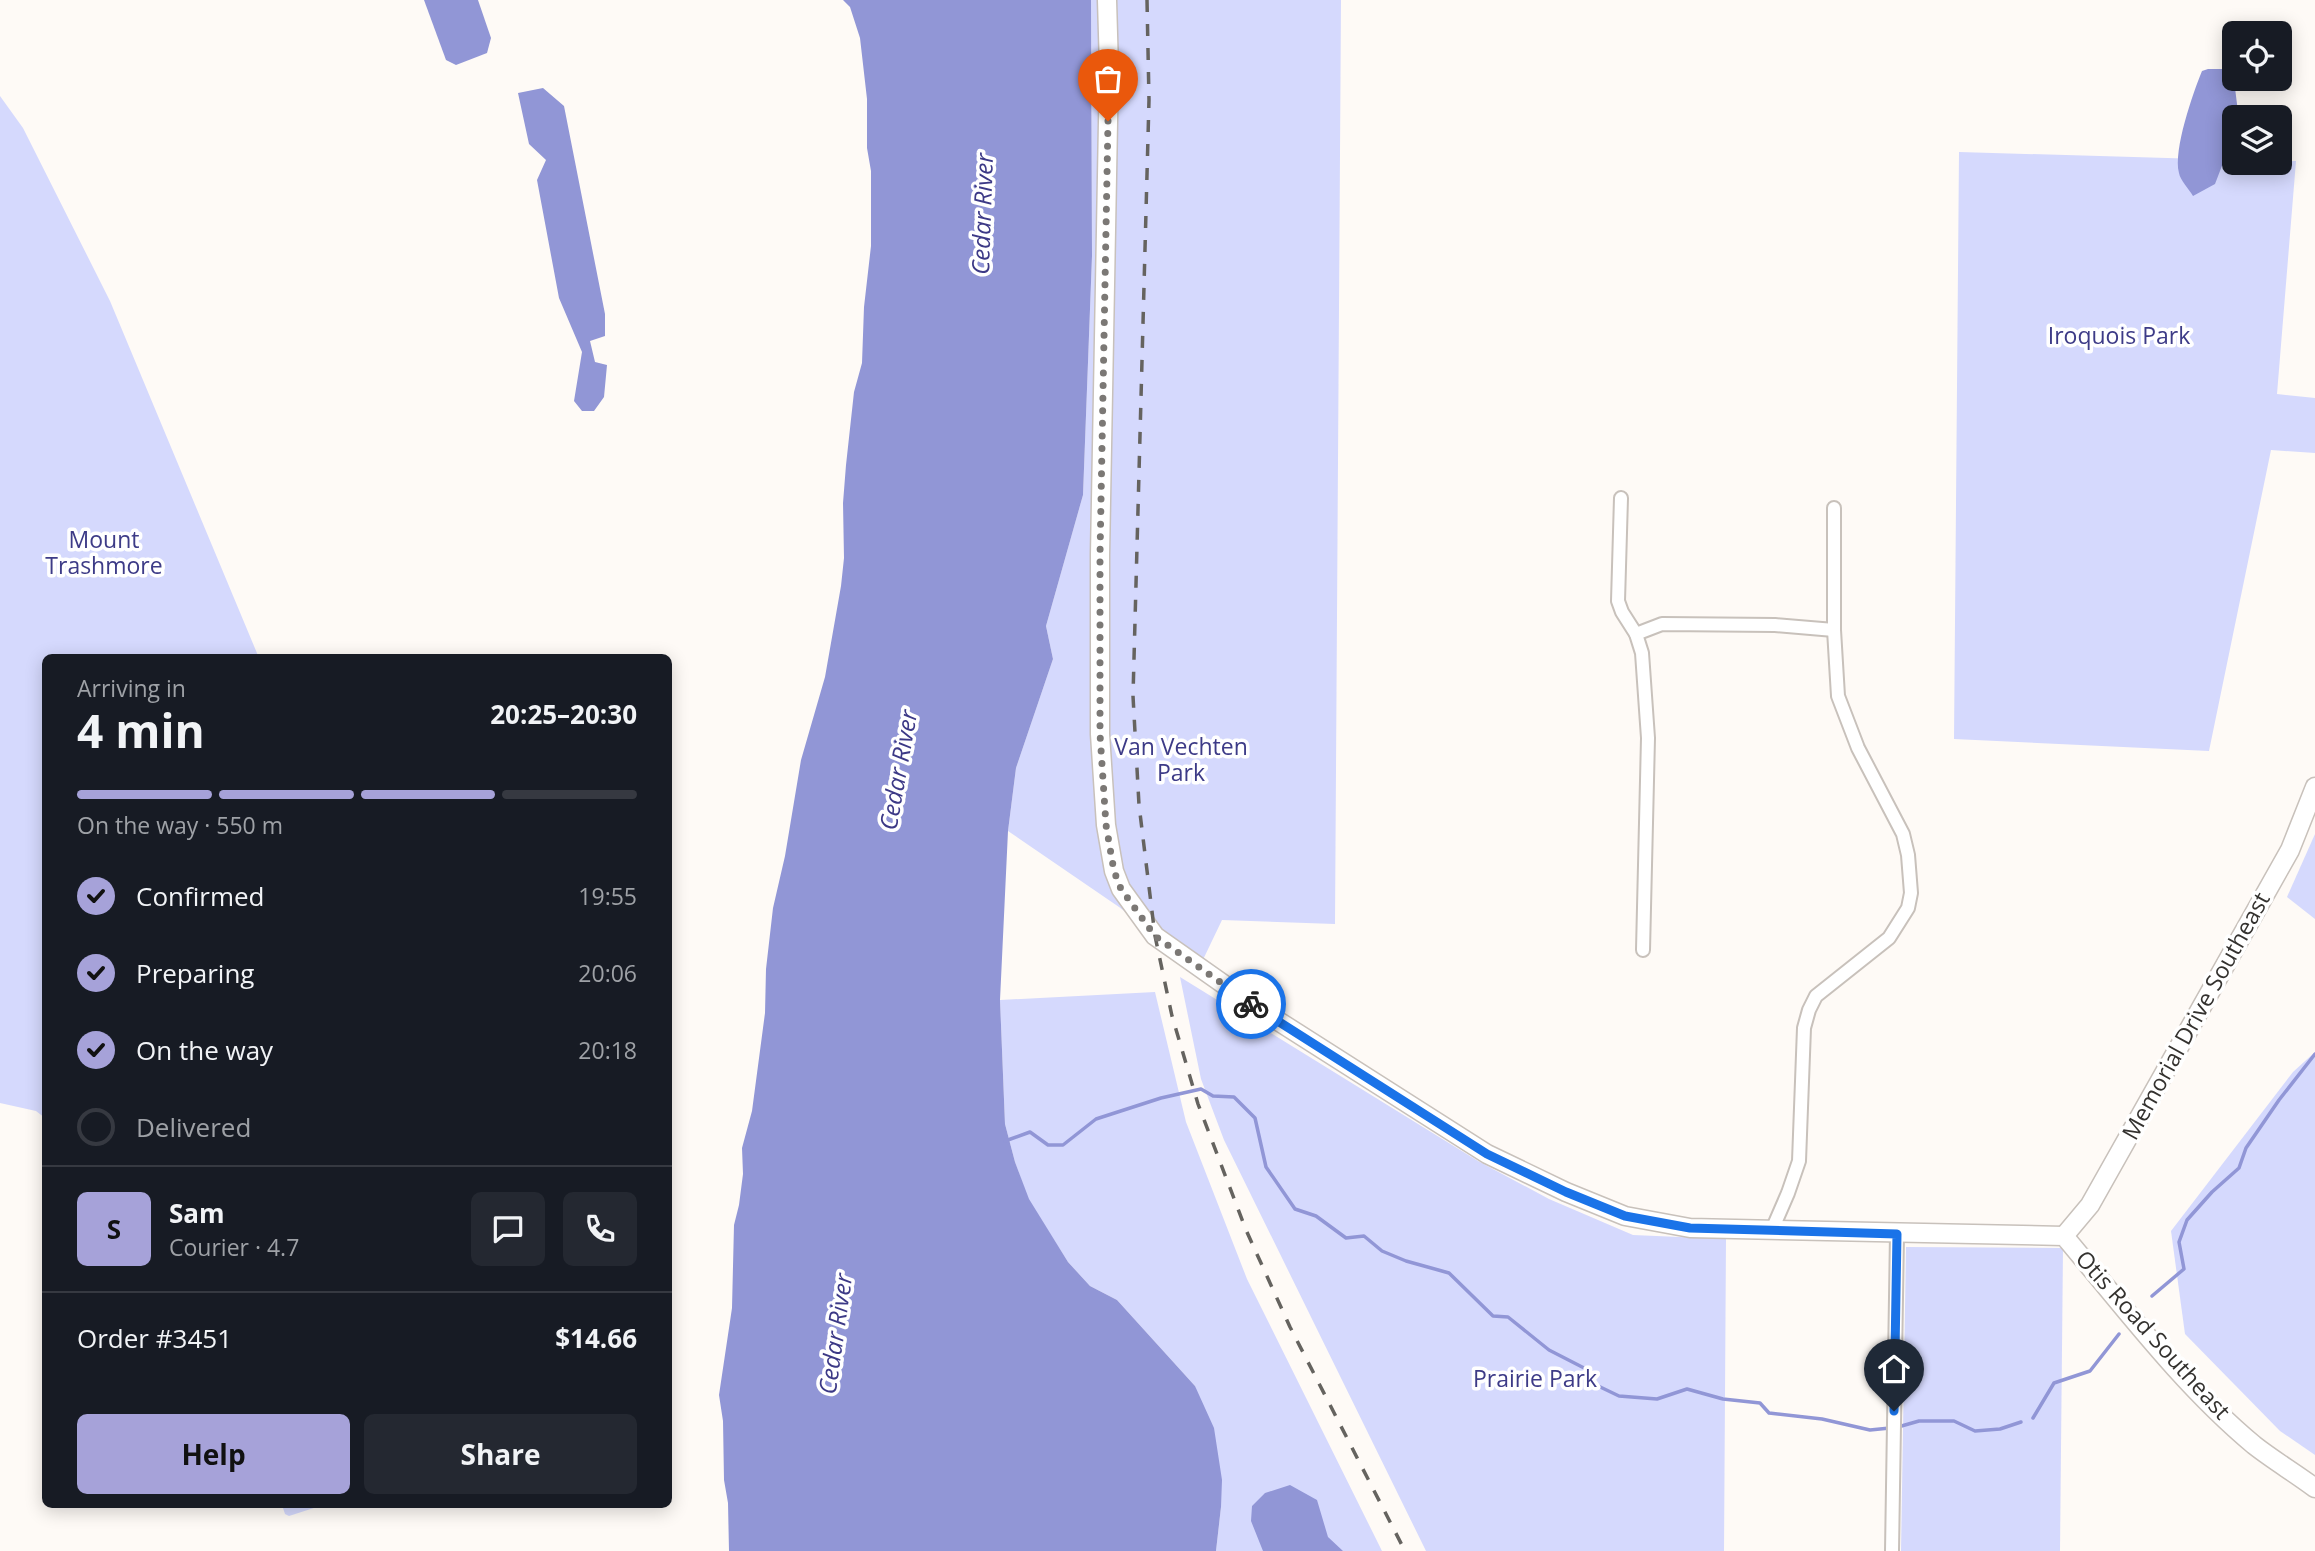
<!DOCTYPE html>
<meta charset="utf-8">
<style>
body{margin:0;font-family:"Open Sans",sans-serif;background:#242831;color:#f1f3f6;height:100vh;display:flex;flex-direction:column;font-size:26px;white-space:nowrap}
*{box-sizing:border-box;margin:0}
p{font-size:23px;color:#9ea1a6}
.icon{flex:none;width:38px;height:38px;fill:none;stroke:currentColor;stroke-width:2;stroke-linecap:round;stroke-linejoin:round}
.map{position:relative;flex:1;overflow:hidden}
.details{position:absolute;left:42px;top:654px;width:630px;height:854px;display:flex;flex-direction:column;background:#171b24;border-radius:10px;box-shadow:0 4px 18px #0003}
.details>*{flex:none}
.tools{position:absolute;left:2222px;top:21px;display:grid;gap:14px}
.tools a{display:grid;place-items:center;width:70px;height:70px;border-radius:10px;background:#171b24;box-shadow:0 4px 18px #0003;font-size:35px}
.pin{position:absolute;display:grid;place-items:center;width:60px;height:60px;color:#fff;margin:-72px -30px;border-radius:50% 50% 50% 0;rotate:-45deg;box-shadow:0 0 7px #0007}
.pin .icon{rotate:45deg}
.courier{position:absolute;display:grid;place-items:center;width:70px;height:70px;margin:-35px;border:5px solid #1a73e8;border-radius:50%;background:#fff;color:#222;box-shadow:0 2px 9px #0007}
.headline em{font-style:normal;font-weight:700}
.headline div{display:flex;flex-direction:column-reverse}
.headline{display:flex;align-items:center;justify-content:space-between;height:119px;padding:0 35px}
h1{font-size:46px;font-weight:700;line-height:52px}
.bar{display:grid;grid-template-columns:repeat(4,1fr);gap:10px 7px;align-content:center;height:84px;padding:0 35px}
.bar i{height:9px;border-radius:5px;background:#363941}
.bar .current{background:#a6a2d9}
.bar p{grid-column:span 4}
.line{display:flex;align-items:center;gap:18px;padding:0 35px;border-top:2px solid #363941}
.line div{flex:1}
.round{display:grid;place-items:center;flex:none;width:74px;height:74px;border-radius:10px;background:#242831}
ol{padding:0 35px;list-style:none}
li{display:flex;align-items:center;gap:21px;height:77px}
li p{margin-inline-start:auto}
li .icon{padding:7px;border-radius:50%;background:#a6a2d9;color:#111;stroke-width:4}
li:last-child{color:#9ea1a6}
li i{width:38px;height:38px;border:4px solid #363941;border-radius:50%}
.action{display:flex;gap:14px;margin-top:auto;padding:14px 35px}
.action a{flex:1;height:80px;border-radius:10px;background:#a6a2d9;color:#111;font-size:28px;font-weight:700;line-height:80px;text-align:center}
.action a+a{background:#242831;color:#f1f3f6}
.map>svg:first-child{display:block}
.green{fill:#d5d9fd}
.water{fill:#9196d6}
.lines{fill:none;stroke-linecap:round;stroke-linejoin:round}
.stream{stroke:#9196d6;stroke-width:3.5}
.street-casing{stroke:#c8c1bb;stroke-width:16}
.secondary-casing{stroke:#c8c1bb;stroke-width:21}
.street{stroke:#fff;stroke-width:12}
.secondary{stroke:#fff;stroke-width:18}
.rail{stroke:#65635f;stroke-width:3.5;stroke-dasharray:12 12;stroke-linecap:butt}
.done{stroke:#7b7875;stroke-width:7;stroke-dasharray:0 12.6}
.route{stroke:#1a73e8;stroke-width:9}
.labels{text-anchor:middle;stroke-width:7;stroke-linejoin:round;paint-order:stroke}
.park-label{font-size:23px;fill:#3d3b87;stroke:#fff}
.street-label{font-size:23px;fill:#34322f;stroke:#fff}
.water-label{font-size:24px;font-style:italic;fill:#3c3986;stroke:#fff}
</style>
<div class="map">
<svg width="2315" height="1551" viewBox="0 0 2315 1551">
<rect width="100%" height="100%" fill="#fefaf6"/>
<g class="green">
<polygon points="1091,0 1341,0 1335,924 1222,920 1199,968 1119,907 1008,831 1016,768 1053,659 1046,626 1083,495 1092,256"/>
<polygon points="0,96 23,128 110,301 259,658 46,658 45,1118 36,1111 0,1103"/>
<polygon points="1959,152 2235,160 2235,163 2296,161 2277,394 2315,398 2315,453 2271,450 2209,751 1954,739"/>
<polygon points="2315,834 2315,919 2287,897"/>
<polygon points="1180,977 1478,1161 1549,1199 1633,1235 1726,1239 1724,1551 1426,1551 1224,1140 1201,1079"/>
<polygon points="1155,992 1186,1122 1247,1279 1382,1551 1216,1551 1221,1507 1195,1386 1117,1300 1090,1286 1068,1262 1028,1199 1015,1162 1005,1124 1000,1000"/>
<polygon points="2315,1052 2315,1455 2280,1431 2185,1334 2171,1231 2293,1072"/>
<polygon points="1906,1247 2063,1248 2060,1551 1901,1551"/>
<polygon points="282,1505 320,1505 320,1506 289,1516 285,1514"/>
</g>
<g class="water">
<polygon points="424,0 478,0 491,38 487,53 456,65 446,60"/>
<polygon points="843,0 1091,0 1092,256 1083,495 1046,626 1053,659 1016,768 1008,831 1000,1000 1005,1124 1015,1162 1029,1199 1068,1262 1090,1286 1117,1300 1195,1386 1214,1428 1222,1480 1221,1507 1216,1551 729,1551 728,1503 724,1480 723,1421 719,1395 732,1308 734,1225 739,1205 743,1174 742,1148 752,1111 765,1013 766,969 773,908 785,856 801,760 825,677 841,586 844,558 843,503 846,465 854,392 862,363 864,307 871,246 871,171 867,148 867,99 860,38 850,7"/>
<path d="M2208 69H2224L2235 88 2238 112 2242 117H2235V142L2228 150 2215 184 2193 196C2189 189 2180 180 2179 173 2173 150 2193 93 2202 71Z"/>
<polygon points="543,88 564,106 605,314 605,336 590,341 595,362 607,365 604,397 594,411 582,411 574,401 582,352 559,298 537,180 546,160 529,144 518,93"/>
<polygon points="1290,1485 1317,1500 1328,1537 1343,1551 1263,1551 1251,1521 1252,1506 1265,1493"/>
</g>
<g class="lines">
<g class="stream">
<polyline points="1005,1141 1030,1132 1048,1145 1063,1145 1096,1119 1161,1098 1201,1089 1213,1096 1234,1097 1255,1118 1266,1167 1295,1209 1316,1216 1346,1238 1364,1236 1382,1251 1406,1261 1449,1273 1493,1316 1508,1317 1549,1350 1586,1369 1594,1384 1619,1396 1657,1399 1687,1389 1723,1399 1760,1403 1769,1413 1822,1419 1870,1430 1890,1428"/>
<polyline points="2152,1296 2184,1269 2179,1242 2187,1220 2212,1192 2239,1168 2246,1148 2279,1100 2315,1054"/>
<polyline points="2033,1418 2054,1383 2090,1371 2119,1334"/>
<polyline points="1898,1427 1919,1421 1954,1421 1975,1431 2000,1429 2021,1422"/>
</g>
<defs>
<g id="street">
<polyline points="1621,498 1618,601 1622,612 1636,634 1642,653 1648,738 1643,950"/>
<polyline points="1636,634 1662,624 1775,625 1834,630"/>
<polyline points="1772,1230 1788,1193 1799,1161 1804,1028 1809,1010 1816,996 1889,938 1908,908 1911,893 1908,855 1903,834 1858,748 1838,696 1834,630 1834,508"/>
<polyline points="1892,1551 1897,1234"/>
</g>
<g id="secondary">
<path d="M1107 0 1109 68 1100 555V734L1106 825 1114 871 1121 889 1155 936 1253 1005 1487 1154 1566 1192 1625 1216 1690 1228 2064 1236C2124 1307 2182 1385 2254 1445 2273 1460 2295 1473 2315 1488"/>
<polyline points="2064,1236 2090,1205 2290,850 2315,787"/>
</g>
</defs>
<use href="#street" class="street-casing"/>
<use href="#secondary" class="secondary-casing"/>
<use href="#street" class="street"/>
<use href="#secondary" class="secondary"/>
<polyline class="rail" points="1147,0 1149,100 1133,696 1139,805 1155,936 1172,1016 1198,1104 1246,1230 1290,1327 1405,1551"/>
</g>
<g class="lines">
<polyline class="done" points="1108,121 1100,555 1100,734 1106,825 1114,871 1121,889 1155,936 1251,1004"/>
<polyline class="route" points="1251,1004 1487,1154 1566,1192 1625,1216 1690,1228 1897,1234 1894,1411"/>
</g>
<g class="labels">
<g class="park-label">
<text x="2119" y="344">Iroquois Park</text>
<text x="104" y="548">Mount<tspan x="104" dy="26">Trashmore</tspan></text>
<text x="1181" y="755">Van Vechten<tspan x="1181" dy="26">Park</tspan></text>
<text x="1535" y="1387">Prairie Park</text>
</g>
<g class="street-label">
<text transform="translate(2196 1016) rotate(-61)" y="8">Memorial Drive Southeast</text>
<text transform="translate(2153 1335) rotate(48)" y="8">Otis Road Southeast</text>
</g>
<g class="water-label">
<text transform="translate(983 214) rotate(-88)" y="8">Cedar River</text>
<text transform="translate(899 770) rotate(-80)" y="8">Cedar River</text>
<text transform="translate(836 1334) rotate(-82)" y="8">Cedar River</text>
</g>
</g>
</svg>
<div class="tools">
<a><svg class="icon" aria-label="locate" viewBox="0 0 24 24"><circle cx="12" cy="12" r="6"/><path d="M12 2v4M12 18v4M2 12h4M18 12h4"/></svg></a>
<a><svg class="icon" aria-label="layers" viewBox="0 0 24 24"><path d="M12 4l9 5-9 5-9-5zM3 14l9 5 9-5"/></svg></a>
</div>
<div class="pin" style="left:1108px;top:121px;background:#ea580c"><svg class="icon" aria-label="bag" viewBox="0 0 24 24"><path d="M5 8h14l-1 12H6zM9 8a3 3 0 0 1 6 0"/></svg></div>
<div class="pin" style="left:1894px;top:1411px;background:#1f2937"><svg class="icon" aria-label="home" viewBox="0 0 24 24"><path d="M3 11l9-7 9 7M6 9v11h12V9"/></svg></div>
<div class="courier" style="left:1251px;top:1004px"><svg class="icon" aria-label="bike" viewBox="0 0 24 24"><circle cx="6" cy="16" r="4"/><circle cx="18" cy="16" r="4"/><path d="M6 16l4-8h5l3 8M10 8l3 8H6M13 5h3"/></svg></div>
<section class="details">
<div class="headline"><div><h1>4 min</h1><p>Arriving in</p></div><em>20:25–20:30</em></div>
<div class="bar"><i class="current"></i><i class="current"></i><i class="current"></i><i></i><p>On the way · 550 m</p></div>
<ol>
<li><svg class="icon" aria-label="check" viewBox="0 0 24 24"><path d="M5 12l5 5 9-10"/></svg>Confirmed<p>19:55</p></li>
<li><svg class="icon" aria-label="check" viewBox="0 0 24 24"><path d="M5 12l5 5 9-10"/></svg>Preparing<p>20:06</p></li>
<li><svg class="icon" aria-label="check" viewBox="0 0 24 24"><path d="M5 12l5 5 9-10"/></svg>On the way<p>20:18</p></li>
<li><i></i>Delivered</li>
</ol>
<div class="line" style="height:126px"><b class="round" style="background:#a6a2d9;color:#111">S</b><div><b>Sam</b><p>Courier · 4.7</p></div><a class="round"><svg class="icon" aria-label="chat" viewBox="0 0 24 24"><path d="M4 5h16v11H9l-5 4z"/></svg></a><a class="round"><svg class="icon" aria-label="phone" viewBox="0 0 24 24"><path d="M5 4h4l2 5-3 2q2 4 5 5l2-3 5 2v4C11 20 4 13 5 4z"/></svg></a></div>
<div class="line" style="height:91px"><div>Order #3451</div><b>$14.66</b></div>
<div class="action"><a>Help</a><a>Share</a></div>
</section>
</div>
